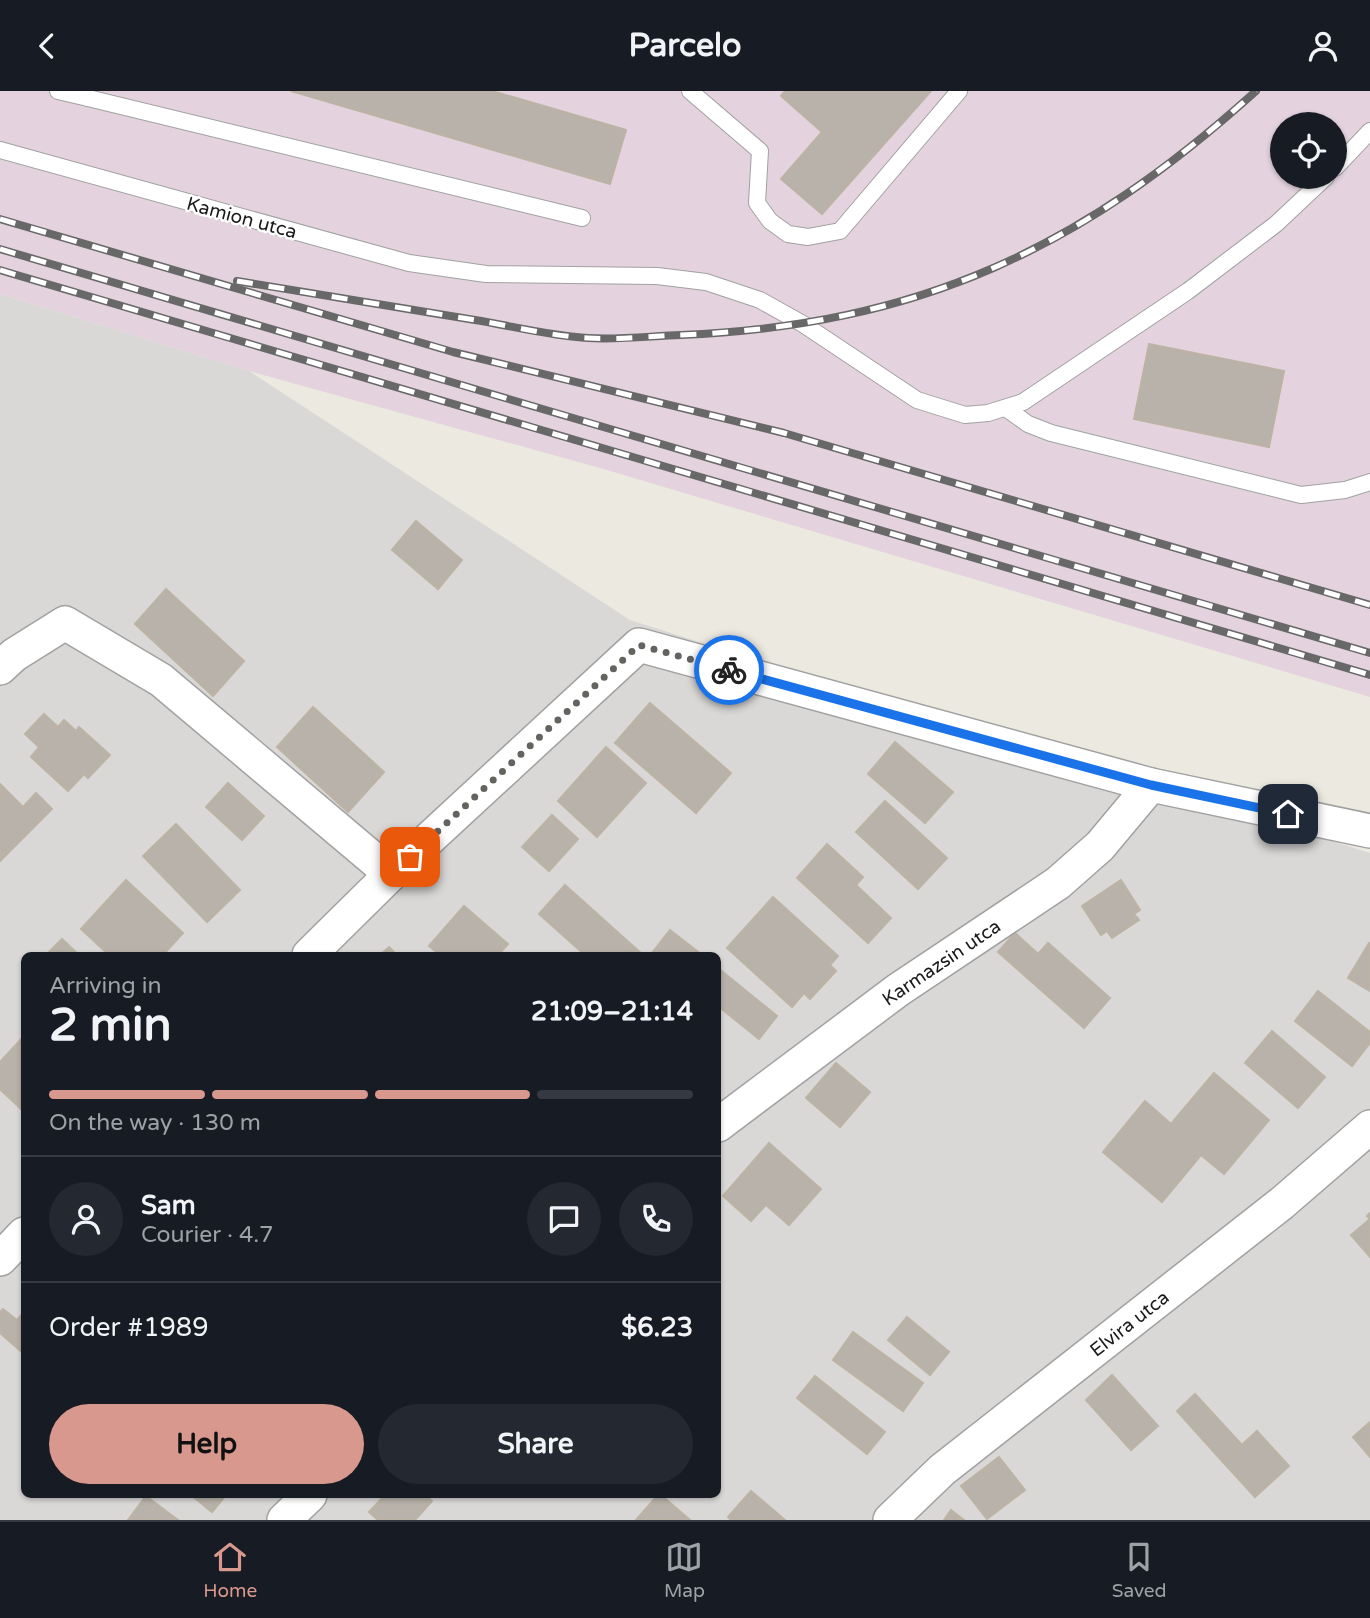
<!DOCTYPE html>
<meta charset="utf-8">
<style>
body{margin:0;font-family:"Varela Round",sans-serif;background:#242831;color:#f1f3f6;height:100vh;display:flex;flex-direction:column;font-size:26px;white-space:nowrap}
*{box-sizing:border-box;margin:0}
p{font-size:23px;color:#9ea1a6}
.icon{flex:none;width:38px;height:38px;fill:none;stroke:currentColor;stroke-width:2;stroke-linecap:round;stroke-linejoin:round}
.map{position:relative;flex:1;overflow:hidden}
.sheet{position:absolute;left:21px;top:861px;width:700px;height:546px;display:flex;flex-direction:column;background:#171b24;border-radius:10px;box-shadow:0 2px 5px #0004}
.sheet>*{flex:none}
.buttons{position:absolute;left:1270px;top:21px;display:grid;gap:14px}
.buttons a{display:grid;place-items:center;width:77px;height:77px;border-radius:50%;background:#171b24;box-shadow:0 2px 5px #0004;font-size:35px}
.pin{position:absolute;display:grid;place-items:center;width:60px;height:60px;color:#fff;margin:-30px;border-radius:14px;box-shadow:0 4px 10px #0006}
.courier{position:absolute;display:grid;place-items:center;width:70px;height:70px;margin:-35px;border:5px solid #1a73e8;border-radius:50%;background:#fff;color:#222;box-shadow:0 2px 9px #0007}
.summary em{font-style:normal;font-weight:700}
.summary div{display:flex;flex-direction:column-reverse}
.summary{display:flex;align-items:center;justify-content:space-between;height:119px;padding:0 28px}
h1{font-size:46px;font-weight:700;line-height:52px}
.bar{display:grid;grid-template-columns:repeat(4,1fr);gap:10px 7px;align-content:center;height:84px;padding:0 28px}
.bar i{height:9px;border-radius:5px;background:#363941}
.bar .on{background:#d8988d}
.bar p{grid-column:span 4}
.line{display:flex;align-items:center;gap:18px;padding:0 28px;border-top:2px solid #363941}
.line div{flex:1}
.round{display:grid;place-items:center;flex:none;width:74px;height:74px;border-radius:37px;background:#242831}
.button{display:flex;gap:14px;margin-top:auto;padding:14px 28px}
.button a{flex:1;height:80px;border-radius:42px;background:#d8988d;color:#111;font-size:28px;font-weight:700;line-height:80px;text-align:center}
.button a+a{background:#242831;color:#f1f3f6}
header{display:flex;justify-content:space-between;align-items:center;height:91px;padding:0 28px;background:#171b24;font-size:32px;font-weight:700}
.dock{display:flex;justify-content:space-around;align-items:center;height:98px;border-top:2px solid #363941;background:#171b24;font-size:19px;color:#9ea1a6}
.dock a{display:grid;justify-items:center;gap:4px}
.dock .on{color:#d8988d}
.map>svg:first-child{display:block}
.residential{fill:#d9d8d7;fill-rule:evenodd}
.industrial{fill:#e4d3de;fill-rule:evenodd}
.building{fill:#b8b2aa;stroke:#bcb3a4;stroke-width:2}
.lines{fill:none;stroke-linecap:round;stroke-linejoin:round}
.lane-casing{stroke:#a1a1a1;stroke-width:18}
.street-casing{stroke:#a1a1a1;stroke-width:36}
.lane{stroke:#fff;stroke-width:16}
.street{stroke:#fff;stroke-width:33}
.rail-casing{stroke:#686868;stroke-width:8}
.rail{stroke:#fff;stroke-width:5;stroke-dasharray:16;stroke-linecap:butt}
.done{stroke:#64635f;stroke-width:7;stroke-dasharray:0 12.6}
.route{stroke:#1a73e8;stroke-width:9}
.labels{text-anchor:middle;stroke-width:5;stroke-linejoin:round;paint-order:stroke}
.street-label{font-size:19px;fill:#1a1a1a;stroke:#fff}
</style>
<header><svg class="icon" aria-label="back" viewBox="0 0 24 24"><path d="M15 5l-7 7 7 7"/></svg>Parcelo<svg class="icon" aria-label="person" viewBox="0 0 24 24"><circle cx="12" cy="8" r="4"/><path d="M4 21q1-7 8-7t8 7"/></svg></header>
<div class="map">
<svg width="1370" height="1429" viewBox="0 0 1370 1429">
<rect width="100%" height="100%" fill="#eceae0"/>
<path class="residential" d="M0 203 249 280 630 529 1370 762V1429H0ZM24 864H718V1404H24Z"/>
<path class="industrial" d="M0 0H1370V606L600 377 249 280 0 203ZM1283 33H1335V86H1283Z"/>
<g class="building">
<polygon points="291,0 492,0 626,39 610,93"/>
<polygon points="785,0 931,0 822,123 781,88 822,41 781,5"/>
<polygon points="1149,253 1284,280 1269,356 1134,328"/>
<polygon points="416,430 462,469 438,498 392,459"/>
<polygon points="166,498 244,570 213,605 135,533"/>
<polygon points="650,612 731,682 696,722 615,652"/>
<polygon points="313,616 384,681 348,721 277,656"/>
<polygon points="44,623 58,636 64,629 76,640 79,636 110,664 88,687 84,683 68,700 31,666 39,656 25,643"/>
<polygon points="895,651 953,701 925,732 868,683"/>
<polygon points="606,656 646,692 597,746 558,710"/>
<polygon points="228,692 264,725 242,749 206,716"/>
<polygon points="0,693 23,716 36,702 52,718 0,770"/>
<polygon points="885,710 947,767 918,798 856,741"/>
<polygon points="552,724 578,748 549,780 522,756"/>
<polygon points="176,733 240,799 207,831 143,765"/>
<polygon points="827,753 863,786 856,794 891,827 868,852 797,787"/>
<polygon points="126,789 183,842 163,864 109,864 81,838"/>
<polygon points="1121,789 1140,819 1134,823 1139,829 1112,847 1107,840 1101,844 1082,815"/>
<polygon points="565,794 643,864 585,864 539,823"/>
<polygon points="773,806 838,865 830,874 836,880 810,908 804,902 792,916 727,857"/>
<polygon points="464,815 508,853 498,864 440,864 429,855"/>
<polygon points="670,839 702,864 652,862"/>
<polygon points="1015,842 1038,863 1048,852 1110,907 1084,937 998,861"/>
<polygon points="62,848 79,864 46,864"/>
<polygon points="1369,852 1370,853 1370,900 1348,887"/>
<polygon points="389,856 397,864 380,864"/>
<polygon points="718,877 777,925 759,948 718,915"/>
<polygon points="1318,900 1370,941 1370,952 1352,975 1295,930"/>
<polygon points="1272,940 1325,986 1298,1017 1245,972"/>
<polygon points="24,945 24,1021 0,998 0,971"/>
<polygon points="836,972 870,1001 840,1036 806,1007"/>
<polygon points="1214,982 1269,1029 1224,1083 1201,1064 1162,1111 1103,1061 1145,1010 1171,1033"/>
<polygon points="769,1052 821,1098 789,1134 766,1114 751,1130 723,1105"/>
<polygon points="1370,1122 1370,1166 1351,1144 1370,1128 1367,1125"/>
<polygon points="3,1218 17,1229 24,1221 24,1263 0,1242 0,1221"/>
<polygon points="907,1226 949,1261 930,1284 888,1249"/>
<polygon points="853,1241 923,1292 903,1320 833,1269"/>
<polygon points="1112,1284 1158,1335 1131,1359 1086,1309"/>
<polygon points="815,1285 885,1341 867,1363 797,1307"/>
<polygon points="1195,1303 1242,1354 1223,1371 1177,1320"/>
<polygon points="1370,1331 1370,1366 1353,1346"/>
<polygon points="1257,1340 1289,1375 1255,1406 1223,1371"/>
<polygon points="999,1366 1025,1399 987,1428 961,1395"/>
<polygon points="751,1400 785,1429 731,1429 728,1426"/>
<polygon points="191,1404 226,1404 212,1421"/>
<polygon points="385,1404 425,1404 432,1410 415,1429 378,1429 369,1421"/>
<polygon points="658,1404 661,1404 690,1429 636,1429"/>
<polygon points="146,1405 178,1429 128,1429"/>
<polygon points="951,1419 964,1429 944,1429"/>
</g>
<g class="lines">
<defs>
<g id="lane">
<polyline points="58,0 88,7"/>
<polyline points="83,0 88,7 582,127"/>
<polyline points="690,0 760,60 757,112 770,130 788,143 808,146 840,140 959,0"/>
<polyline points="0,59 409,172 486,183 657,185 706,191 760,209 803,233 917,309 965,324 988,322 1023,311 1188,200 1276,133 1326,86"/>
<polyline points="1335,77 1370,40"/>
<polyline points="1007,318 1028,333 1051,342 1301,404 1345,399 1370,391"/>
</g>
<g id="street">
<polyline points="0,577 14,564 65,532 161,589 391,783"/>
<polyline points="309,864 391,783 639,554 1151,694 1370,740"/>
<polyline points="718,1034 898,899 1058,792 1100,755 1151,694"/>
<polyline points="0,1168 24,1143"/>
<polyline points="284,1429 310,1404"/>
<polyline points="890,1429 942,1379 1282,1112 1370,1036"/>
</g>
</defs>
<use href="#lane" class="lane-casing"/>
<use href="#street" class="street-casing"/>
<use href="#lane" class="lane"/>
<use href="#street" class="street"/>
<defs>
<g id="rail">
<polyline points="0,128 453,261 784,342 1370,514"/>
<polyline points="0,158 1370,562"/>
<polyline points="0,179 1370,584"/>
<path d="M237 190C316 203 396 216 475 229 512 235 551 245 588 247 619 249 651 245 681 244 919 234 1081 158 1256 0"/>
</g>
</defs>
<use href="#rail" class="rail-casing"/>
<use href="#rail" class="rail"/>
</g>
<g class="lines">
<polyline class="done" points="410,766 639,554 729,579"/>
<polyline class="route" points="729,579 1151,694 1288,723"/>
</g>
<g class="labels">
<g class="street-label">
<text transform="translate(242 126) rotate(15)" y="7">Kamion utca</text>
<text transform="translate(941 871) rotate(-34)" y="7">Karmazsin utca</text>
<text transform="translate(1129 1232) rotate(-38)" y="7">Elvira utca</text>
</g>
</g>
</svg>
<div class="buttons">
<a><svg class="icon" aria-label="locate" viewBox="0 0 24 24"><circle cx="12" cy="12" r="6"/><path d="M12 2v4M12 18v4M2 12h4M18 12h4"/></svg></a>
</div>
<div class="pin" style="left:410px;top:766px;background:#ea580c"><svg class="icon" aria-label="bag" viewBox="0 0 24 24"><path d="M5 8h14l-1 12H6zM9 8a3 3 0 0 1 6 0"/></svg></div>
<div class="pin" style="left:1288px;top:723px;background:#1f2937"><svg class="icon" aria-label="home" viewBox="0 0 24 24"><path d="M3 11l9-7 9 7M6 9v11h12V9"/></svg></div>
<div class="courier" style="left:729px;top:579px"><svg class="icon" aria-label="bike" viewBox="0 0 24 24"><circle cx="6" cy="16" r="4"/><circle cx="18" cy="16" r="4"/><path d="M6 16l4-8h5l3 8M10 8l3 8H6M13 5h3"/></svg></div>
<section class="sheet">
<div class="summary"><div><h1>2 min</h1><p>Arriving in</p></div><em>21:09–21:14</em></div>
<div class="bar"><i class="on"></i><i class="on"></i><i class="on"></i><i></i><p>On the way · 130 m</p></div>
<div class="line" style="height:126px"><a class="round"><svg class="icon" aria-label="person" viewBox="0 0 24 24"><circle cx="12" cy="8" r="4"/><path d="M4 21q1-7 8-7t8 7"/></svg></a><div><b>Sam</b><p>Courier · 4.7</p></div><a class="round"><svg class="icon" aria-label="chat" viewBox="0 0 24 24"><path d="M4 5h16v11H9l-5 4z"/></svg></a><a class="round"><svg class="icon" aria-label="phone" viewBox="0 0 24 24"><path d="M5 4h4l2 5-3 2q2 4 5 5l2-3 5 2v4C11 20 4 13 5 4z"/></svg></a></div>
<div class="line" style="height:91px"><div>Order #1989</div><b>$6.23</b></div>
<div class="button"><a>Help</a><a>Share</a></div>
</section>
</div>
<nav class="dock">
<a class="on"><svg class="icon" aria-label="home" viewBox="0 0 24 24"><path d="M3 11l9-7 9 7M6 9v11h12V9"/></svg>Home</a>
<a><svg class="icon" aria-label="map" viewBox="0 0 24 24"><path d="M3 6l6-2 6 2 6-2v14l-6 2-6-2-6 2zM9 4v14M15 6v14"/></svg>Map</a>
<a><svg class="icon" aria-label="saved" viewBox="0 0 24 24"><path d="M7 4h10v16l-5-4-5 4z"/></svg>Saved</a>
</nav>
